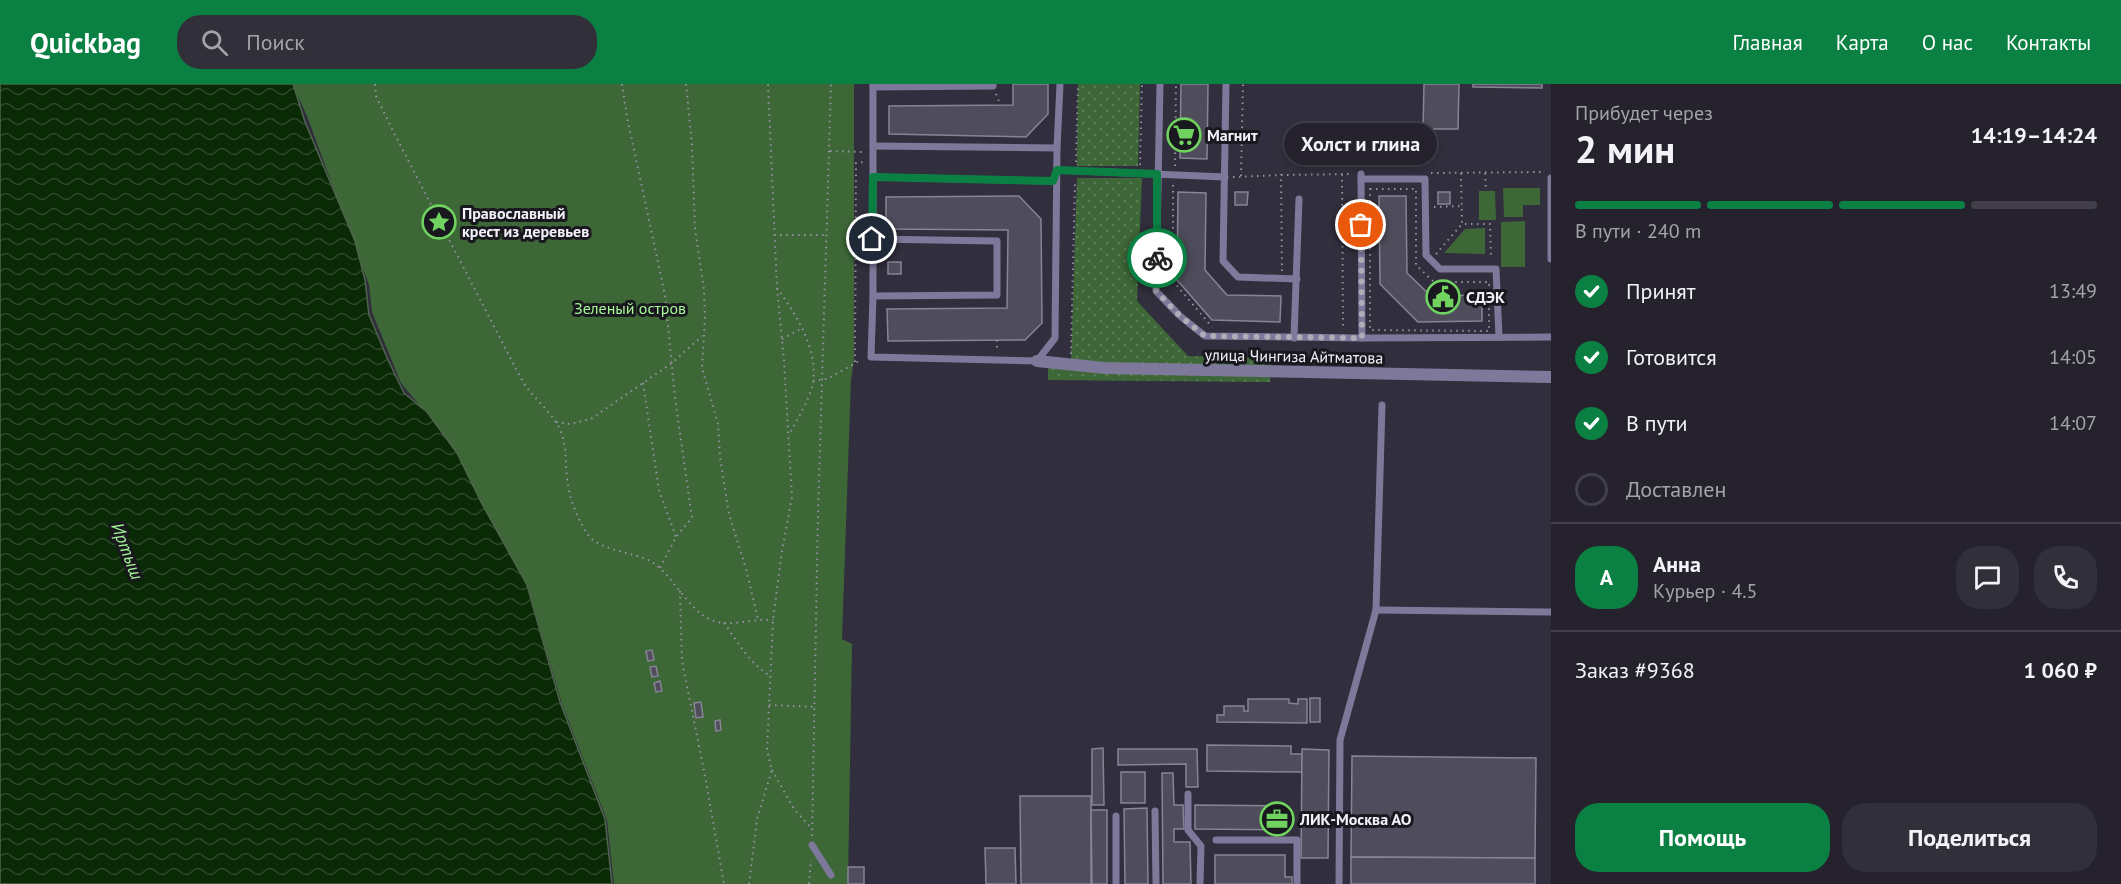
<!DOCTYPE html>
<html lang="ru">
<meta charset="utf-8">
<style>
body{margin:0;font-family:"PT Sans",sans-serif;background:#312f3a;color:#f1f3f6;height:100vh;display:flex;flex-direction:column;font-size:22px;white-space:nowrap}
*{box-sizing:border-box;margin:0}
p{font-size:20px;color:#a3a4aa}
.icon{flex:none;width:33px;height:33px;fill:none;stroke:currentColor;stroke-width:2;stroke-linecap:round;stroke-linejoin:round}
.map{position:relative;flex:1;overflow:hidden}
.panel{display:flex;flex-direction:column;background:#25222e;width:570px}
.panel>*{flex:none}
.pin{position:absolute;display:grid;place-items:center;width:51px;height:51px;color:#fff;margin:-26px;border:3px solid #fff;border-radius:50%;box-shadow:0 2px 6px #0007}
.courier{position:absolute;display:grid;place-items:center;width:60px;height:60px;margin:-30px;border:4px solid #0b8043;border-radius:50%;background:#fff;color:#222;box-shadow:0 2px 8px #0007}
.bubble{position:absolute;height:42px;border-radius:21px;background:#25222e;box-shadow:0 3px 9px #0003,0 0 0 2px #423f4a;font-size:20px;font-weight:700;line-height:42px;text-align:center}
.overview em{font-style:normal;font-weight:700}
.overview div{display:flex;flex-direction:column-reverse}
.overview{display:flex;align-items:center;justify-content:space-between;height:102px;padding:0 24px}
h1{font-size:39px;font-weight:700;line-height:45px}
.bar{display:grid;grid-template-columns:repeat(4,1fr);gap:9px 6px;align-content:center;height:72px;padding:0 24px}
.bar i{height:8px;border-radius:4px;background:#423f4a}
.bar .active{background:#0b8043}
.bar p{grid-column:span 4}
.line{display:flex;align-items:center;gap:15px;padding:0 24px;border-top:2px solid #423f4a}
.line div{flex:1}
.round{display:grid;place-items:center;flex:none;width:63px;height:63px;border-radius:24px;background:#312f3a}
ol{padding:0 24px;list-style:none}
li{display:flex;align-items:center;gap:18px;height:66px}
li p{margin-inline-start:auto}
li .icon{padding:6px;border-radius:50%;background:#0b8043;color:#fff;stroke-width:4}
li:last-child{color:#a3a4aa}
li i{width:33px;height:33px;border:3px solid #423f4a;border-radius:50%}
.button{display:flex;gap:12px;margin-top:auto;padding:12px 24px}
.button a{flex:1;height:69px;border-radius:24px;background:#0b8043;color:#fff;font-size:24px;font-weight:700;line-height:69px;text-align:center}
.button a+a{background:#312f3a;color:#f1f3f6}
header{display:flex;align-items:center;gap:36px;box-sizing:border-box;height:84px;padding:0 30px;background:#0b8043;color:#fff}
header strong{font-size:28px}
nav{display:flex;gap:33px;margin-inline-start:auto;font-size:21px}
.search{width:420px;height:54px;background:#312f3a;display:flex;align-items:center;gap:15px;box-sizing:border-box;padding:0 21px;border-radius:24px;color:#a3a4aa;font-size:22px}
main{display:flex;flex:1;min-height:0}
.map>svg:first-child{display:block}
.grass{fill:url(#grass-dots)}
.green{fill:#3e6737}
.water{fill:url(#water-waves);stroke:#50654e;stroke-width:1.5}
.building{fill:#4f4d5c;stroke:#878496;stroke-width:1.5}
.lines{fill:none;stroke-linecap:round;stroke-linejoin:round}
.path{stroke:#95939f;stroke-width:2;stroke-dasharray:1.5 4.5;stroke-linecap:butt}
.lane{stroke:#7e789b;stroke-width:7}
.street{stroke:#7e789b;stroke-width:12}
.done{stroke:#aeadb8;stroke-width:6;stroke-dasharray:0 10.8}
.route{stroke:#0b8043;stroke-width:8}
.labels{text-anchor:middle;stroke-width:6;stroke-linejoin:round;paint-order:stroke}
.poi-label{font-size:16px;font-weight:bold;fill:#f2f1fa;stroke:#19181e;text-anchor:start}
.park-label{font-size:16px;fill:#a6f797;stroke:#19181e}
.street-label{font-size:16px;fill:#f2f1fa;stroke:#19181e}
.water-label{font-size:18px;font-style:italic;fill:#a1f293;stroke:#19181e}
</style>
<header>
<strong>Quickbag</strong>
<div class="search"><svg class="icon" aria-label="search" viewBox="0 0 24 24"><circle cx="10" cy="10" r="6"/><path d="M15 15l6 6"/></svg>Поиск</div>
<nav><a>Главная</a><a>Карта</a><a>О нас</a><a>Контакты</a></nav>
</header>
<main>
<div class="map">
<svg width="1551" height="800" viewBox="0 0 1551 800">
<defs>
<pattern id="grass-dots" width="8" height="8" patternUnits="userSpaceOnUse" patternTransform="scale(1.5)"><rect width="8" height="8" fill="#3e6737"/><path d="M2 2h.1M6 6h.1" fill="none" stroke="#5a7d55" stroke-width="1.8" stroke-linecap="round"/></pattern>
<pattern id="water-waves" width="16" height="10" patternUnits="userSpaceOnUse" patternTransform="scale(1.5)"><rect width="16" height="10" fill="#0a2905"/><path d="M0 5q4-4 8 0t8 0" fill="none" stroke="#2e482a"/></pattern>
</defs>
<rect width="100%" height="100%" fill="#312e3d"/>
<g class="grass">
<polygon points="1078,0 1140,0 1138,82 1077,82"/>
<polygon points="1077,94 1142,94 1137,217 1188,272 1271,274 1270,298 1048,296 1048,280 1071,277"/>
</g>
<g class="green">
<polygon points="292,0 854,0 854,276 851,296 842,555 852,560 848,800 614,800 607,736 562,620 528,503 445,352 401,299 372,228 369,201 307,32"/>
<polygon points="1503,104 1540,104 1540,121 1523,121 1523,133 1504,133"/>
<polygon points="1479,107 1495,107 1496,136 1479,136"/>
<polygon points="1525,137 1525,183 1501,183 1501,138"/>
<polygon points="1485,144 1485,170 1444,169 1465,145"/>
</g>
<polygon class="water" points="0,0 293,0 305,38 355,157 365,196 369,231 388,276 404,309 427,328 457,369 481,418 527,501 560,618 605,735 612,800 0,800"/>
<g class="building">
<polygon points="1013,0 1048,0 1048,30 1026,53 889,50 889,22 1013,21"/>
<polygon points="1181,0 1208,0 1207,75 1180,74"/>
<polygon points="1424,0 1459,0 1458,45 1423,45"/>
<polygon points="1473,0 1542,0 1542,4 1473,3"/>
<polygon points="1178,108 1206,109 1205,186 1227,211 1281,212 1280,238 1212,236 1177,196"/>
<polygon points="1235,108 1248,108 1247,121 1235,121"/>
<rect x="1438" y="108" width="12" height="12"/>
<polygon points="1019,112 1041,135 1042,239 1025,256 888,257 887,225 1007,224 1008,146 886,145 886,113"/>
<polygon points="1379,112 1406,112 1407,189 1431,212 1482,211 1482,237 1418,238 1380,200"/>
<rect x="888" y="178" width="13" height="12"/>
<polygon points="652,566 654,576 648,577 646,567"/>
<polygon points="656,582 658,592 652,593 650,583"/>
<polygon points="660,597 662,607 656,608 654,599"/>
<rect x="1310" y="614" width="10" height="24"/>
<polygon points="1248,615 1289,615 1289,619 1298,620 1298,615 1307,615 1307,639 1217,638 1217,631 1224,631 1224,622 1244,622 1244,627 1248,627"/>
<polygon points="701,618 703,633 696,634 694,619"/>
<polygon points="720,636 721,646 716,647 715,637"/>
<polygon points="1207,661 1291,662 1291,670 1302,670 1302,688 1207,687"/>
<polygon points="1103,664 1104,721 1092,721 1092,665"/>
<polygon points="1118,665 1197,665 1198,703 1186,703 1186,680 1118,681"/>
<polygon points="1302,665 1329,666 1328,774 1301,774"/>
<polygon points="1352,672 1536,674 1535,774 1351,773"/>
<rect x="1121" y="688" width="24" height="31"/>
<polygon points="1162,689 1173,689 1174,721 1183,721 1184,745 1174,745 1174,758 1190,758 1191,800 1163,800"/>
<polygon points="1020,712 1091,712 1091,800 1021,800"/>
<polygon points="1195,721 1287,722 1287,746 1195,745"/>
<polygon points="1147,724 1148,800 1125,800 1124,725"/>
<polygon points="1091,726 1107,726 1107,800 1092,800"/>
<polygon points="985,764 1015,764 1016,800 986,800"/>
<polygon points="1215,771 1285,771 1285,793 1292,793 1292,800 1215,800"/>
<polygon points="1351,773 1535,774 1535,800 1351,800"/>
<rect x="848" y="783" width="16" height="17"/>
</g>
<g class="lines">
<g class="path">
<path d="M375 0 376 12 393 47 516 285C520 292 523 299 528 305 539 319 554 331 561 348 567 364 565 377 567 393 568 412 578 437 589 452 601 467 635 468 652 478 675 493 689 529 714 537 731 543 754 534 773 536"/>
<polyline points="622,0 627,33 665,211 675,314 692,434 676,453 660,484"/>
<polyline points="686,0 692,61 695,145 704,206 705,234 702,284 718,340 720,373 729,430 746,485 758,535"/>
<polyline points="996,10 1000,20"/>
<polyline points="830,67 863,68"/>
<polyline points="1076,78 1078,0"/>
<polyline points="1140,81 1142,0"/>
<polyline points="1175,82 1176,0"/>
<polyline points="1431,89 1545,88"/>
<polyline points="1461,89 1462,140 1490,140 1491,175"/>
<polyline points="1485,89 1486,106"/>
<polyline points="1342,90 1343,243"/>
<polyline points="1241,92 1243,0"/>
<polyline points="1233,93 1281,91"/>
<polyline points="1173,101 1173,197 1212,243"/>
<polygon points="1370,105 1416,105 1416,181 1434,198 1489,198 1489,247 1370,246"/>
<polyline points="1434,123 1462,122"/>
<polyline points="774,151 827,151"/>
<polyline points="1436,170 1462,140"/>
<polyline points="1282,187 1281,91 1353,90"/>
<path d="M777 204C796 230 818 265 813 298 810 315 798 334 790 349"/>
<polyline points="782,255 801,245"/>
<polyline points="997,256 997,268"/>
<polyline points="1071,270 1075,96"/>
<polyline points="855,278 856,79 864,78"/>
<polyline points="813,297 827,295 861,276"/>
<polyline points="643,299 659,406 676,453"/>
<polyline points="556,338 570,340 591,335 672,279 702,252"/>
<polyline points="680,507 682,577 705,692 724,800"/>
<path d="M724 539C738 558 749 579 769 591"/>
<polyline points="769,621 814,623"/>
<polyline points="772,686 794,725 812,745"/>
<polyline points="812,752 818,429 831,0"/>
<polyline points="749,800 757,735 772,686 767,666 773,536 782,467 792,413 784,277 777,204 768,0"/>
<polyline points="809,800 811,776"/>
</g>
<g class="lane">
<polyline points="873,0 873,212 871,273 1037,277 1055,254 1057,64 1060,0"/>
<polyline points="1160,0 1156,207 1180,232 1205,252 1362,254 1551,253"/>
<polyline points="1226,0 1223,177 1238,193 1297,195"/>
<polyline points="873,3 993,2 993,0"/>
<polyline points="873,62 1057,64"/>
<polyline points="1361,90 1362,254"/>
<polyline points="873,93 1053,97 1057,86 1225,93"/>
<polyline points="1551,94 1551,175"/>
<polyline points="1361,95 1425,95 1426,171 1440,185 1496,185 1499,253"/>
<polyline points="872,155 997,157 997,211 873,212"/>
<polyline points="1294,254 1299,115"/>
<polyline points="1376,526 1551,528"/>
<polyline points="1188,710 1188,746 1201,762 1200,800"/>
<polyline points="1155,727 1156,800"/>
<polyline points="1116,732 1116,800"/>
<polyline points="1216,756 1297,756 1297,800"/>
<polyline points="812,761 831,791"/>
<polyline points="1339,800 1340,656 1376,526 1382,321"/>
</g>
<polyline class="street" points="1037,277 1105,284 1551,293"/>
</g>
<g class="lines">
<polyline class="done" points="1157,174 1156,207 1180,232 1205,252 1362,254 1361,141"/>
<polyline class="route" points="872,155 873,93 1053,97 1057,86 1157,90 1157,174"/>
</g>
<defs>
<symbol id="supermarket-ring" viewBox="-11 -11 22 22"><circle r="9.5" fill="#19181e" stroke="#70d35f" stroke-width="1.5"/><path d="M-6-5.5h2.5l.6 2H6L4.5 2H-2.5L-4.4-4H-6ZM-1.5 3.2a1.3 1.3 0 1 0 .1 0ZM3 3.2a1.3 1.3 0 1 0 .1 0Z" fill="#70d35f"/></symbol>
<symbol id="sight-ring" viewBox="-11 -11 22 22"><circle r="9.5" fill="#19181e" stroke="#70d35f" stroke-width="1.5"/><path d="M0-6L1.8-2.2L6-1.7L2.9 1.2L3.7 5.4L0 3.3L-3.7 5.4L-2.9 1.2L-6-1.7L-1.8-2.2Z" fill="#70d35f"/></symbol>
<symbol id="civic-ring" viewBox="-11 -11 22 22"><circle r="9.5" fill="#19181e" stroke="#70d35f" stroke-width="1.5"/><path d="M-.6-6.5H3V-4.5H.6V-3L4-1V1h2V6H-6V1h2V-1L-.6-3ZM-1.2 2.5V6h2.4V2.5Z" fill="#70d35f"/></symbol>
<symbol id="office-ring" viewBox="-11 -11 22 22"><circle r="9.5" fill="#19181e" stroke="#70d35f" stroke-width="1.5"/><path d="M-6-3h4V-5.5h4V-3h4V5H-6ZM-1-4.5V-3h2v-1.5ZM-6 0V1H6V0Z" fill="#70d35f"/></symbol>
</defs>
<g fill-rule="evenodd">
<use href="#supermarket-ring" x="1165" y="32" width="38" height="38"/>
<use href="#sight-ring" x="420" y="119" width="38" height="38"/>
<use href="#civic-ring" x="1424" y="194" width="38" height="38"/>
<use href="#office-ring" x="1258" y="716" width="38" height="38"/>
</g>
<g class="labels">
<g class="poi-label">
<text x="1207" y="57">Магнит</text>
<text x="462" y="135">Православный<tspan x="462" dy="18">крест из деревьев</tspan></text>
<text x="1466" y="219">СДЭК</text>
<text x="1300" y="741">ЛИК-Москва АО</text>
</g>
<g class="park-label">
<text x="630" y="230">Зеленый остров</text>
</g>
<g class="street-label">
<text transform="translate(1294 272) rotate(1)" y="6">улица Чингиза Айтматова</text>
</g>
<g class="water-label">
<text transform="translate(127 467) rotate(69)" y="6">Иртыш</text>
</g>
</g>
</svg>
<div class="pin" style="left:1361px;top:141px;background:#ea580c"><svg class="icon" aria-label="bag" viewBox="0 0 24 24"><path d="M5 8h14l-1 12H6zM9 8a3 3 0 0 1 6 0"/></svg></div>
<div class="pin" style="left:872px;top:155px;background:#1f2937"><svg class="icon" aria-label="home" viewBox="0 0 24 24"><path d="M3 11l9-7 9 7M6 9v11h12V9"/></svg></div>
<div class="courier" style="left:1157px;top:174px"><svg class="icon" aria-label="bike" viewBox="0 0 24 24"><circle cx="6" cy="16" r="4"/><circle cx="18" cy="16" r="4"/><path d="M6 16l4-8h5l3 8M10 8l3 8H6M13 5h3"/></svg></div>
<div class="bubble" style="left:1284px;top:39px;width:153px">Холст и глина</div>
</div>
<section class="panel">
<div class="overview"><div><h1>2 мин</h1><p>Прибудет через</p></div><em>14:19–14:24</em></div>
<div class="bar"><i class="active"></i><i class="active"></i><i class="active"></i><i></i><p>В пути · 240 m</p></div>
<ol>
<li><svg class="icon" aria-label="check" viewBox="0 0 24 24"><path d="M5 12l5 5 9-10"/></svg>Принят<p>13:49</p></li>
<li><svg class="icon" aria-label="check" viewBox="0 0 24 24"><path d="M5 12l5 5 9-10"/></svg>Готовится<p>14:05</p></li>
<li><svg class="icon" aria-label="check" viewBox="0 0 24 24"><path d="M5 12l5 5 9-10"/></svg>В пути<p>14:07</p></li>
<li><i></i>Доставлен</li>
</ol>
<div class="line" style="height:108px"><b class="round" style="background:#0b8043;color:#fff">А</b><div><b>Анна</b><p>Курьер · 4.5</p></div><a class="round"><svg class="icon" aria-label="chat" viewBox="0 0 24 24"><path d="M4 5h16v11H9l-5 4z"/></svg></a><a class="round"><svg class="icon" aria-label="phone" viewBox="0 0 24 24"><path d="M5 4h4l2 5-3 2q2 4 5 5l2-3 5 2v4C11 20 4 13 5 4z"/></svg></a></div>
<div class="line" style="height:78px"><div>Заказ #9368</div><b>1 060 ₽</b></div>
<div class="button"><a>Помощь</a><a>Поделиться</a></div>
</section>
</main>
